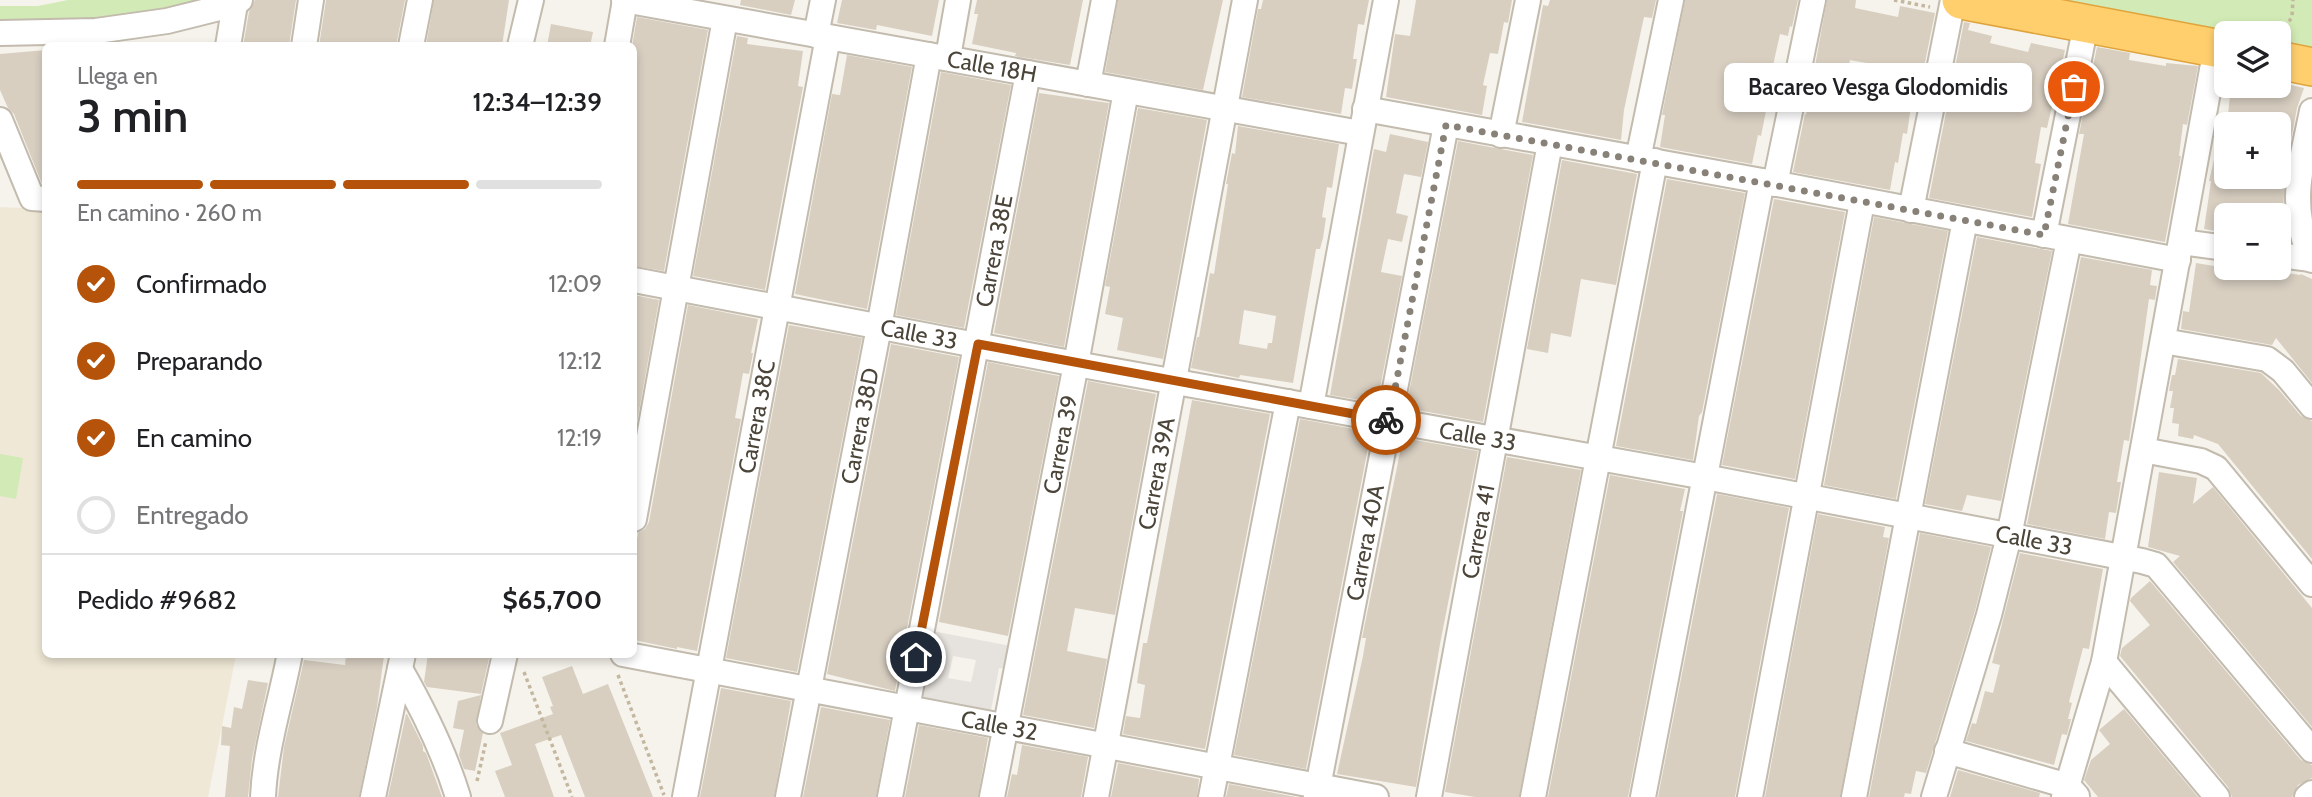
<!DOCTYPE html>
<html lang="es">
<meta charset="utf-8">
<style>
body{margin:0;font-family:Cabin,sans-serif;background:#f6f6f6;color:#202124;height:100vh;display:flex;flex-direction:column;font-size:26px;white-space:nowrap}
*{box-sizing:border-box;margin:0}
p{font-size:23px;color:#757577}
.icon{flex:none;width:38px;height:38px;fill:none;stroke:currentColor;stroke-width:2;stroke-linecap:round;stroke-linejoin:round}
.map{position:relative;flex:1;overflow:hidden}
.details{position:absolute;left:42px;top:42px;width:595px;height:616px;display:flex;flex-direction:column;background:#fff;border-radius:10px;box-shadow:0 4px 10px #0003}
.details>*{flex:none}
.buttons{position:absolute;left:2214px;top:21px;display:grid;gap:14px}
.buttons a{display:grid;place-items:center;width:77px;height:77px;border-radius:10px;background:#fff;box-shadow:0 4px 10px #0003;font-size:35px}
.pin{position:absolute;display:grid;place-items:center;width:60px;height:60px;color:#fff;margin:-30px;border:4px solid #fff;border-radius:50%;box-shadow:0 2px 7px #0007}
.courier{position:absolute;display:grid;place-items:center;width:70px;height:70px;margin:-35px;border:5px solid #b45309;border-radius:50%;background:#fff;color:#222;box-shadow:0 2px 9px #0007}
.bubble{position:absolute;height:49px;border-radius:10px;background:#fff;box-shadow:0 4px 10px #0003;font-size:23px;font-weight:600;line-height:49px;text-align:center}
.head em{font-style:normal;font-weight:600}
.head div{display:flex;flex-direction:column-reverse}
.head{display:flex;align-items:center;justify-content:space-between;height:119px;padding:0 35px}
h1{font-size:46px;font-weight:600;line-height:52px}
.bar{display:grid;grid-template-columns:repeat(4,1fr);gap:10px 7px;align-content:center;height:84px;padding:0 35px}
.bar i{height:9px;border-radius:5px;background:#e0e0e0}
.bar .current{background:#b45309}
.bar p{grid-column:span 4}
.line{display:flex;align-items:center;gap:18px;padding:0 35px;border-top:2px solid #e0e0e0}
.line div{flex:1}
ol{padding:0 35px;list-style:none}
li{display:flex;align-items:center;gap:21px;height:77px}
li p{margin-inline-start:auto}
li .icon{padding:7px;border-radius:50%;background:#b45309;color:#fff;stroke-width:4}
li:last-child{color:#757577}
li i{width:38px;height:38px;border:4px solid #e0e0e0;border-radius:50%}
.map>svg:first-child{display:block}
.industrial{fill:#e6e2dd;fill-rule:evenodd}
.education{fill:#efe8d6}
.green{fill:#d2eab5}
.building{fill:#d8cfc1;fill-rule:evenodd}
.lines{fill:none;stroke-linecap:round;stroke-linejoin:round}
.minor-casing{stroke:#c2bbae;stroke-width:28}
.highway-casing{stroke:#e0a43c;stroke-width:40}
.path{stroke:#c4b79f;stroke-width:3.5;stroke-dasharray:3.5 3.5;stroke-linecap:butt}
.minor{stroke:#fff;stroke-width:24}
.highway{stroke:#ffcf6e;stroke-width:37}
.done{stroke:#878178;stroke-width:7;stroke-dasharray:0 12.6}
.route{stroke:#b45309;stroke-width:9}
.labels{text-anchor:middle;stroke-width:5;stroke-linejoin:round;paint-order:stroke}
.street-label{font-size:23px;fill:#4b4439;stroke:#fff}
</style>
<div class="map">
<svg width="2312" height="797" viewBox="0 0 2312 797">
<rect width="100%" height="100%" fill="#f6f3ec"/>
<path class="industrial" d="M932 631 1011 646 1006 669 999 668 990 715 919 702ZM953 656 976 660 971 682 948 678Z"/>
<polygon class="education" points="0,207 45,209 46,654 236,655 208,797 0,797"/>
<g class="green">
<polygon points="68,0 223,0 170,14 0,25 0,6 38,6"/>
<polygon points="2062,0 2312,0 2312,49 2279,42 2278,33 2232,33"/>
<polygon points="0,454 23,458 16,499 0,496"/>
</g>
<g class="building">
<polygon points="255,0 296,0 289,46 243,46 249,12"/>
<polygon points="326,0 405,0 396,46 319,46"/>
<polygon points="434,0 509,0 502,46 426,46"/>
<polygon points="741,0 795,0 791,15 740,5"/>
<polygon points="842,0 939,0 932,36 877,25 876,30 837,23"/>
<polygon points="977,0 1083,0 1070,65 1015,56 1016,53 972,44 978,14 974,14"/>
<polygon points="1118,0 1223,0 1203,90 1105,72"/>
<polygon points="1263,0 1369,0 1364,25 1358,24 1353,59 1357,59 1352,89 1345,88 1341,114 1242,97 1258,9 1261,9"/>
<polygon points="1416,0 1512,0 1508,23 1504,22 1498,54 1490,53 1483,85 1487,86 1482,115 1386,97 1395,34 1410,36"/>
<polygon points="1550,0 1656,0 1652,18 1644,17 1624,110 1621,140 1522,122 1543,5 1548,6"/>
<polygon points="1685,0 1798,0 1792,27 1790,26 1788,36 1780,34 1764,106 1767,106 1761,136 1758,135 1752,164 1660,147 1665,115 1662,115"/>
<path d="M1827 0H1856L1855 8 1898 17 1900 6 1935 13 1923 72 1916 71 1907 134 1903 133 1898 163 1895 162 1890 190 1793 172 1805 114 1806 115ZM1850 60 1883 66 1878 99 1849 94 1850 91 1844 90Z"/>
<polygon points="637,17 708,30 664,271 634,266 632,46"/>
<polygon points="1964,22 1970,23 1968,30 1992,36 1990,43 2028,52 2031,43 2065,50 2047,128 2041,127 2035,163 2041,164 2032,217 1929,198"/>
<polygon points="551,24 593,32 590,46 547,46"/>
<polygon points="737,36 748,38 747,44 803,51 798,86 803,87 765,290 693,276"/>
<polygon points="2097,47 2130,53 2129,60 2166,66 2166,63 2198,66 2187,125 2183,124 2179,156 2181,156 2165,242 2068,224 2084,134 2079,134"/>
<polygon points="46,50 46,184 42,184 14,114 8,108 0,90 0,54"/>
<polygon points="847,55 912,67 867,309 795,294 832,94 840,95"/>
<polygon points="941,72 1011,85 964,328 896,315"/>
<polygon points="2278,82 2304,88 2297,108 2286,166 2283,212 2278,211 2277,215 2226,215 2226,233 2204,229 2211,181 2209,181 2218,143 2226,143 2226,177 2278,177 2278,124 2227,124 2231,86 2278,86"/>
<polygon points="1039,93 1109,103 1064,347 994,333"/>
<polygon points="1138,108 1207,120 1163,359 1117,350 1123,318 1105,314 1110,287 1105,286"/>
<path d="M1238 126 1339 144 1332 188 1327 187 1322 217 1326 218 1323 238 1320 249H1316L1293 383 1240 375 1239 378 1191 368 1197 337H1199L1210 273 1214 274 1228 184H1226L1232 153 1235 154ZM1244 310 1276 316 1272 343H1268L1267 349 1239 344Z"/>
<polygon points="1390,134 1428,142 1421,177 1404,174 1396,213 1408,216 1402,242 1388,239 1381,272 1402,276 1377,403 1330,395 1374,149 1386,152"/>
<polygon points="1458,141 1533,155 1483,422 1406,408"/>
<polygon points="1562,160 1637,174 1616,285 1581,279 1571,337 1551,333 1548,353 1527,349"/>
<polygon points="1667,179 1745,193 1702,412 1699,416 1693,460 1616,446"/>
<polygon points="1774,199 1845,212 1795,479 1722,465"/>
<polygon points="1874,217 1948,231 1896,499 1824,485"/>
<polygon points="1977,237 2052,251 2001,501 1967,495 1962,511 1925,504"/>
<polygon points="2081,257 2152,270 2150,285 2157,286 2155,300 2149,299 2129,441 2124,440 2117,482 2121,482 2116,513 2109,512 2105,539 2027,524"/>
<polygon points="2196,263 2226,268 2269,268 2268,270 2300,275 2301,274 2312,279 2312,383 2276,338 2272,345 2181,329 2183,311 2189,312"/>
<polygon points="634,295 659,300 634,439"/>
<polygon points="688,305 758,319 751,353 753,353 749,374 743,373 735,418 741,419 697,651 677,647 677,649 634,640 634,556 638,533 645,529 649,522"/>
<polygon points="789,325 862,338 797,672 726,658"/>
<polygon points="891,344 959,357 895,691 827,674"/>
<polygon points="2178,359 2261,373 2279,390 2301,416 2312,421 2312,559 2218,444 2194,435 2193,439 2178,436 2179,424 2172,423 2174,408 2170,408 2173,391 2169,391 2172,375 2175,375"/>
<polygon points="988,362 1059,376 1008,636 939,622"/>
<polygon points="1088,381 1156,394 1115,615 1075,608 1067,651 1107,659 1094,728 1023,715"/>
<polygon points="1192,400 1270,414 1205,749 1123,734 1126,716 1140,718 1145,685 1137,683 1143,643 1147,643"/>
<polygon points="1300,419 1371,432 1306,769 1234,755"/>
<polygon points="1403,438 1478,451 1440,644 1416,787 1337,774 1363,656 1366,638 1362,638"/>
<polygon points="1507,457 1581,470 1519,797 1475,797 1445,792"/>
<polygon points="2159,472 2197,478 2193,504 2213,487 2312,608 2312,727 2173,562 2180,556 2148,547"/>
<polygon points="1610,475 1685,489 1680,511 1683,511 1628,797 1548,797"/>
<polygon points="1717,494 1789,508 1735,797 1658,797"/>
<polygon points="1818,514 1885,527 1883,537 1889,538 1840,797 1765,797"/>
<polygon points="1920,533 1991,547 1975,611 1926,773 1916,771 1911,794 1905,793 1904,797 1869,797"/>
<polygon points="2020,553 2103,569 2089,649 2083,648 2069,702 2072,703 2068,719 2071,719 2067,735 2062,734 2054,765 1966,741 1972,723 1976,724 1985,691 1993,693 2000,665 1992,663"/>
<polygon points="2150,581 2301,760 2312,765 2312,778 2298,785 2292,797 2232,797 2228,787 2120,656 2122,648 2150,625 2130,601 2131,598"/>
<polygon points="346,654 384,656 377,707 359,797 278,797 284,747 304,660 345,665"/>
<polygon points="428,654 490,654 481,694 427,687 424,682"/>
<polygon points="572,666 583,694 608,684 653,797 585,797 561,735 535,744 554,797 505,797 495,771 512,765 500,733 553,714 550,707 553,706 542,677"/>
<polygon points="248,680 268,683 252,759 248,797 225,797 230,746 221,745 222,726 231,728 234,707 242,709"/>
<polygon points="721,688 791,701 774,797 700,797"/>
<polygon points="481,695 476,725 483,733 475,771 464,769 459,755 464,730 453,728 458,701"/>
<polygon points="821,707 890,720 876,797 803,797"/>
<polygon points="2124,709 2198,797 2098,797 2084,780 2091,760 2110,744 2099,730"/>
<polygon points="406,714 407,714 423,746 423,751 426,753 442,797 388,797"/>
<polygon points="919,725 988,738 978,797 905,797"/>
<polygon points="1022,745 1088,757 1081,797 1007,797 1012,774 1017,775"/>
<polygon points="1118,763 1199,779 1197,797 1111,797"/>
<polygon points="1958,770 2040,793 2039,797 1950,797"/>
<polygon points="1229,784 1296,797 1226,797"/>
</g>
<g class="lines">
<defs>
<g id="minor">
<path id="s1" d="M624 0 1360 133"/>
<polyline points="0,33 96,31 167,21 235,4 240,0"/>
<polyline points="816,35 823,0"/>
<polyline points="228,46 235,4"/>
<polyline points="304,46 311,0"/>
<polyline points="411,46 420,0"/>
<polyline points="520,46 531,0"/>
<polyline points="617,46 625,0"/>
<polyline points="948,57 958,0"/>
<polyline points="1088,84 1104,0"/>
<polyline points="1365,109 1762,181 2178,260"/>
<path d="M2312 111C2301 167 2287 205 2312 260"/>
<polyline points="0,120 32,198 46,199"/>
<polyline points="1501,135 1528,0"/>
<polyline points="1638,159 1671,0"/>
<polyline points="1775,184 1813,0"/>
<polyline points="1911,210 1953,0"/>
<polyline points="2044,235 2086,24"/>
<polyline points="2181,242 2226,248"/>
<polyline points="2278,255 2311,259"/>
<path id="s2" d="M634 280 1076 364 1705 477 2142 561 2156 565 2312 750"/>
<polyline points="2163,341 2267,359 2283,371 2312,406"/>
<polyline points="1311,406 1386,0"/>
<polyline points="2143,450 2201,461 2216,468 2312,584"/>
<polyline points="634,519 725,19"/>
<path id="s3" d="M623 654 1376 797"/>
<polyline points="2104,662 2217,797"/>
<path d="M400 669C424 711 444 751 458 797"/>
<polyline points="490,721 505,654"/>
<polyline points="1947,751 2068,786 2077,796"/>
<path d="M263 797C265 750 280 704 289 658"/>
<polyline points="373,797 403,654"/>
<path id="s4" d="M685 797 828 37"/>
<path id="s5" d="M788 797 879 327 929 55"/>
<path id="s6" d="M890 797 1028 73"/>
<path id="s7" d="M992 797 1076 364 1126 91"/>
<path id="s8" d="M1096 797 1245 0"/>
<polyline points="1211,797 1288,402"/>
<path id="s9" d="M1316 797 1446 125"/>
<path id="s10" d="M1429 797 1550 143"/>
<polyline points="1533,797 1655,161"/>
<polyline points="1643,797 1762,181"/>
<polyline points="1750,797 1862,202"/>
<polyline points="1854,797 1965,220"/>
<polyline points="1934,797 1989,615 2009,536 2069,240"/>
<polyline points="2064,797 2104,662 2216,48"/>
<polyline points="2307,797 2312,793"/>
</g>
<g id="highway">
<polyline points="1961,0 2226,50"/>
<polyline points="2278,60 2312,67"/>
</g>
</defs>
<use href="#minor" class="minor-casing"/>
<use href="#highway" class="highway-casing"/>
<g class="path">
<polyline points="1894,0 1930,7"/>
<polyline points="2283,34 2292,16 2293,0"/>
<polyline points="524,672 572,797"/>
<polyline points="618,675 664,795"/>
<polyline points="477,781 486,741"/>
</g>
<use href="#minor" class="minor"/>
<use href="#highway" class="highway"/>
</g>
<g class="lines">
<polyline class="done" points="1386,420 1389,420 1446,125 2044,235 2074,87"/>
<polyline class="route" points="916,657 978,344 1386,420"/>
</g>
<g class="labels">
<g class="street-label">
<text dy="8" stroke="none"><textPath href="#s1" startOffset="374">Calle 18H</textPath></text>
<text dy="8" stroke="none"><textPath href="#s6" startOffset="556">Carrera 38E</textPath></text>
<text dy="8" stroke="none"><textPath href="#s2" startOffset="290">Calle 33</textPath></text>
<text dy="8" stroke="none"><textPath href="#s4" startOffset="387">Carrera 38C</textPath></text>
<text dy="8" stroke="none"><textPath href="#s5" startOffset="378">Carrera 38D</textPath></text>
<text dy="8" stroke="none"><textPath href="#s2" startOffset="858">Calle 33</textPath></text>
<text dy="8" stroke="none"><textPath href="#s7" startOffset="359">Carrera 39</textPath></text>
<text dy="8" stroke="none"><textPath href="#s8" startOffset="329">Carrera 39A</textPath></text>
<text dy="8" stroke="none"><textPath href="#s10" startOffset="270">Carrera 41</textPath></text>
<text dy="8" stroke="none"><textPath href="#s2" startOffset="1424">Calle 33</textPath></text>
<text dy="8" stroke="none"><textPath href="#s9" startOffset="259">Carrera 40A</textPath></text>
<text dy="8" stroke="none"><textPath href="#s3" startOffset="383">Calle 32</textPath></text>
</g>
</g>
</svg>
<div class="buttons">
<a><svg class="icon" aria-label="layers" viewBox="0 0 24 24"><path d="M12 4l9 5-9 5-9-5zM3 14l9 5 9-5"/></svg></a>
<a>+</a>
<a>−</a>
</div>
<div class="pin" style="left:2074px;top:87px;background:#ea580c"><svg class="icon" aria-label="bag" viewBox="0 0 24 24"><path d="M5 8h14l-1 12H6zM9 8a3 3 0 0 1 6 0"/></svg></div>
<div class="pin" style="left:916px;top:657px;background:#1f2937"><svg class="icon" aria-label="home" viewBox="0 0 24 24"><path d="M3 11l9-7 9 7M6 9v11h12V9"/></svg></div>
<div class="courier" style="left:1386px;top:420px"><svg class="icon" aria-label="bike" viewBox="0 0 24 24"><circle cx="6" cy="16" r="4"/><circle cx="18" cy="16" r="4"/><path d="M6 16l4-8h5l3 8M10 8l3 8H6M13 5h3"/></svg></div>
<div class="bubble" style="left:1724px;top:63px;width:308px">Bacareo Vesga Glodomidis</div>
<section class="details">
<div class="head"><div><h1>3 min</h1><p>Llega en</p></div><em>12:34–12:39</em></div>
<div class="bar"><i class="current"></i><i class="current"></i><i class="current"></i><i></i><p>En camino · 260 m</p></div>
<ol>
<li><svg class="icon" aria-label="check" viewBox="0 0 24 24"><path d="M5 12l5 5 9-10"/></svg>Confirmado<p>12:09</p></li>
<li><svg class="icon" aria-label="check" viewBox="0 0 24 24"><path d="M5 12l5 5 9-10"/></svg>Preparando<p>12:12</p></li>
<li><svg class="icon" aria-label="check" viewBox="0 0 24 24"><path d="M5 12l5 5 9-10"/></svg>En camino<p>12:19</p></li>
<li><i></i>Entregado</li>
</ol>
<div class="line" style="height:91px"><div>Pedido #9682</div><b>$65,700</b></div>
</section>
</div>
